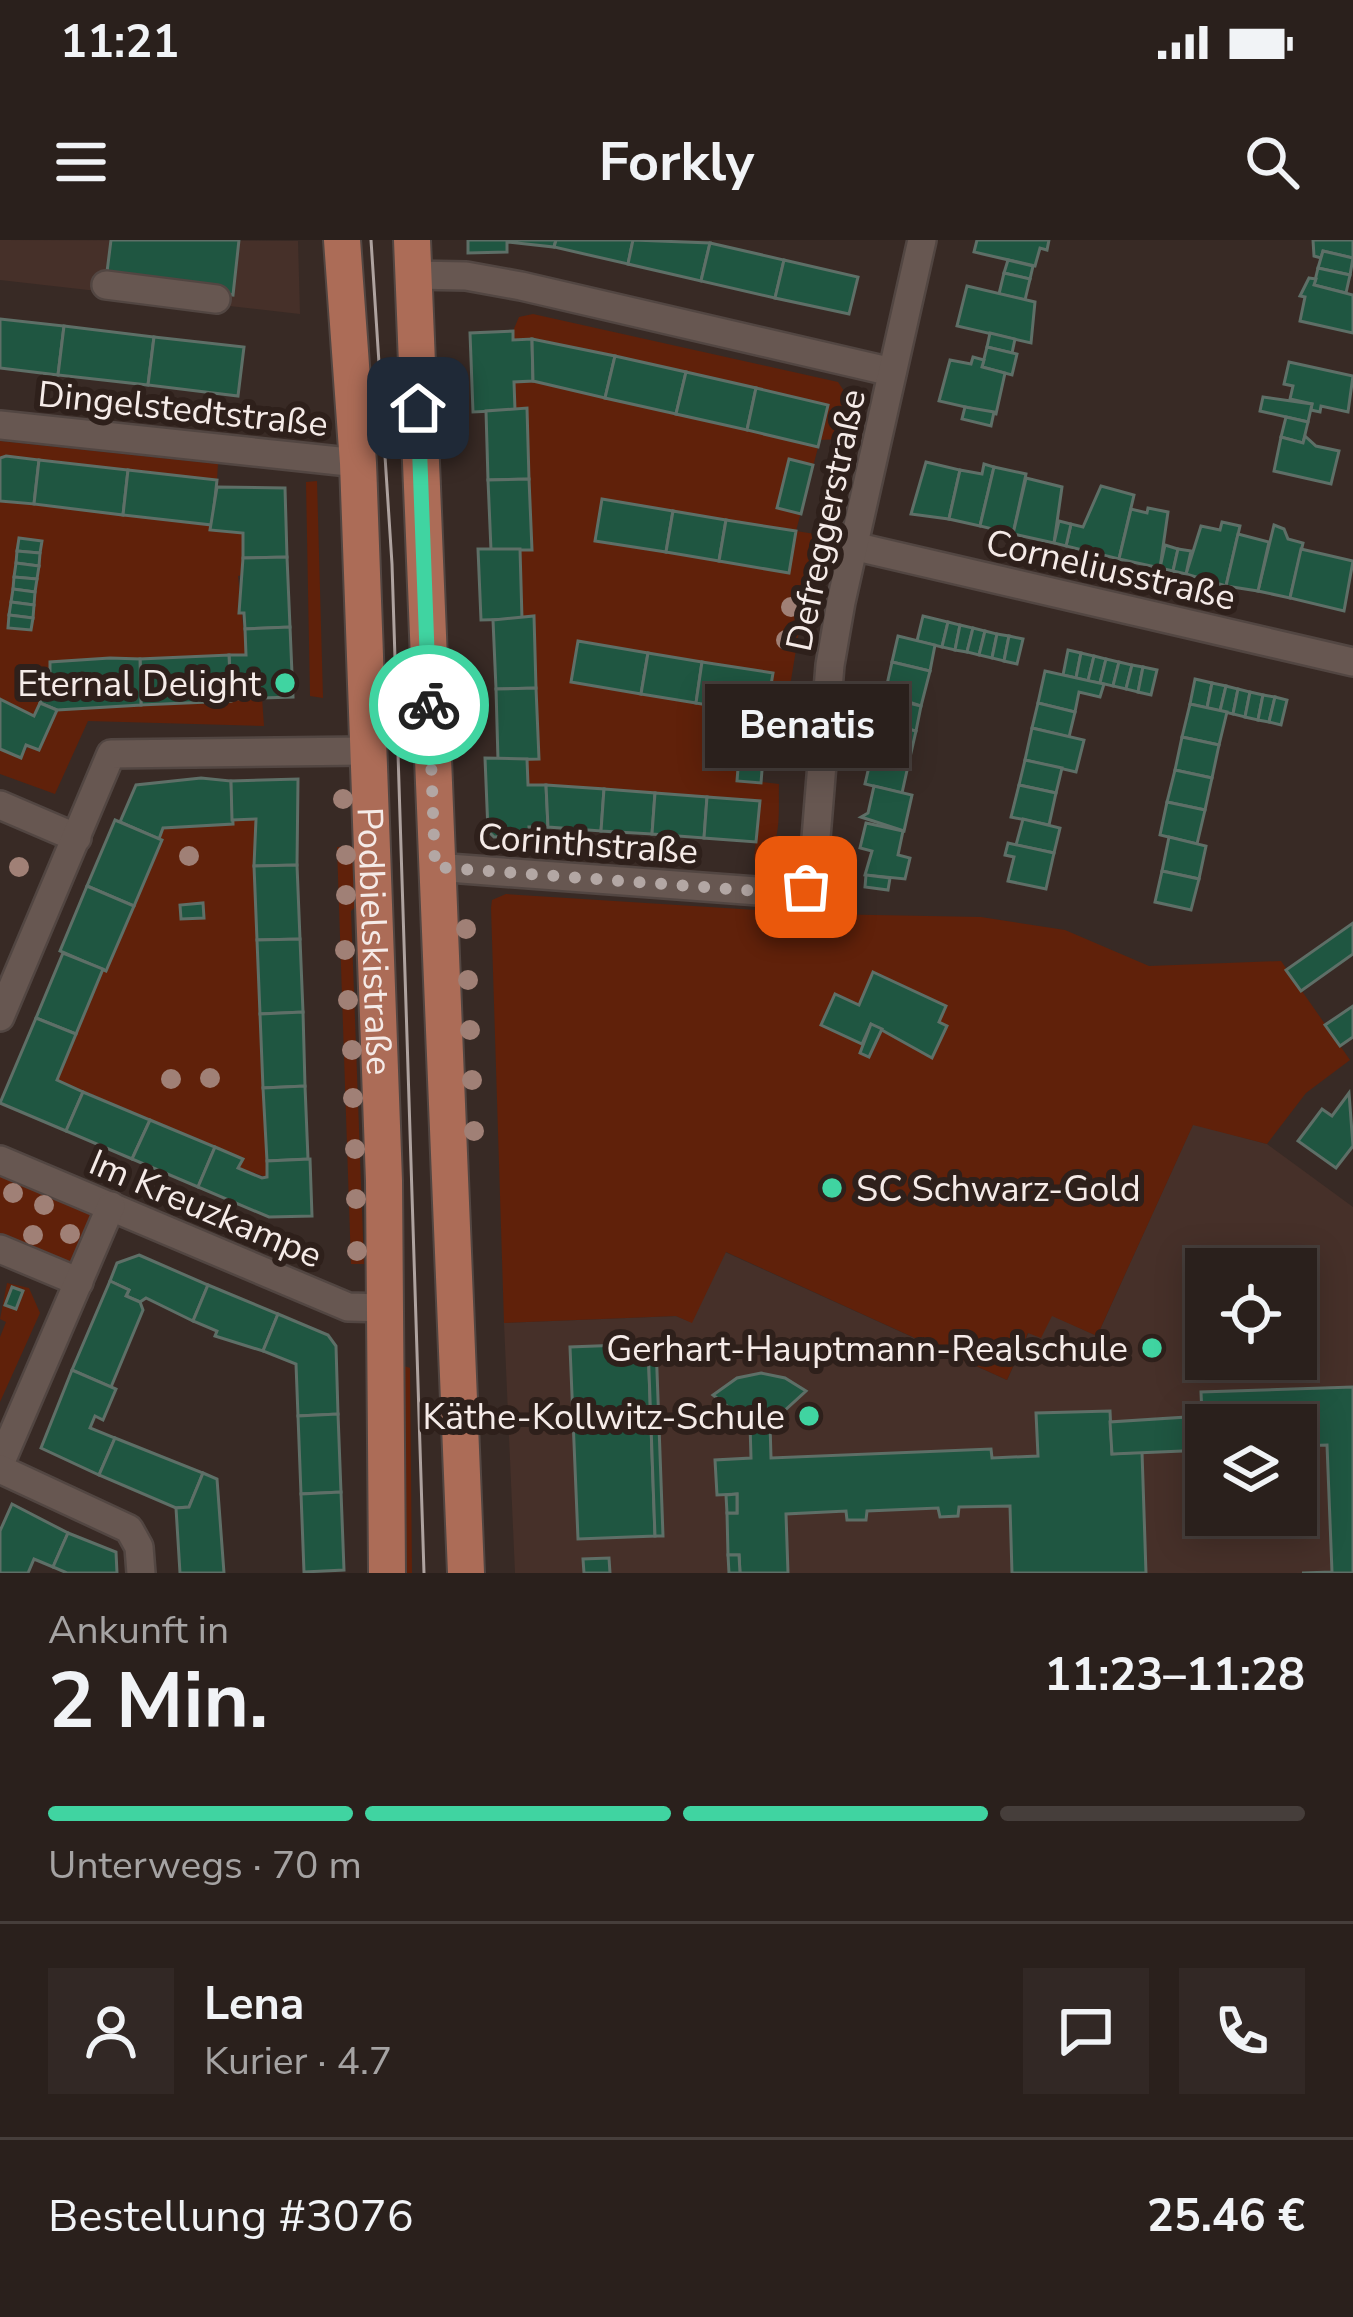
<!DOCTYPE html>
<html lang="de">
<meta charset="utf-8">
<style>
body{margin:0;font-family:"Nunito Sans",sans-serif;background:#322825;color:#f1f3f6;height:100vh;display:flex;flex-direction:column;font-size:45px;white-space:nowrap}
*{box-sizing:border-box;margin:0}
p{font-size:39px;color:#a5a3a3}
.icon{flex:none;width:66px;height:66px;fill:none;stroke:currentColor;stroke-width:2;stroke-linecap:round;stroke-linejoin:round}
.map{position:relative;height:1333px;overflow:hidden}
.panel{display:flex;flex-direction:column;background:#2a201c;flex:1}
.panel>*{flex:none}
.tools{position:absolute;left:1185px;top:1008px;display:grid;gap:24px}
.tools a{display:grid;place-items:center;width:132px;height:132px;border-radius:0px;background:#2a201c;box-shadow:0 6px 30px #0003,0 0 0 3px #463e3b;font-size:60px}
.pin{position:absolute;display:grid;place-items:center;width:102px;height:102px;color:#fff;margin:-51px;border-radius:24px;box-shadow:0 6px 18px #0006}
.courier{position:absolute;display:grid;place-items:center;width:120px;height:120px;margin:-60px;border:9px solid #40d4a1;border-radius:50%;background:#fff;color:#222;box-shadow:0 3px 15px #0007}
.bubble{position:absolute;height:84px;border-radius:0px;background:#2a201c;box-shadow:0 6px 30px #0003,0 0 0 3px #463e3b;font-size:39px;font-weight:700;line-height:84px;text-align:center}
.head em{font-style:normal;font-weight:700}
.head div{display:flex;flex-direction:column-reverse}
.head{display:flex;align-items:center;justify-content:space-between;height:204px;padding:0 48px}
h1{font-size:78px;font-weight:700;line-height:90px}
.bar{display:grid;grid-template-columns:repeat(4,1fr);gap:18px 12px;align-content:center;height:144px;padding:0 48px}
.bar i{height:15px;border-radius:9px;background:#463e3b}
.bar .active{background:#40d4a1}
.bar p{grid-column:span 4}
.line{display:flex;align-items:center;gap:30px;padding:0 48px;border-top:3px solid #463e3b}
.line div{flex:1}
.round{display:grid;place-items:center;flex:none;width:126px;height:126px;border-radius:0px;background:#322825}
.status{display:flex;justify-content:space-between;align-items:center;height:84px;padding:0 60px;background:#2a201c;direction:ltr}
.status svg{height:33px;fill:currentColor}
header{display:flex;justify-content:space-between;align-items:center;height:156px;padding:0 48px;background:#2a201c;font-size:54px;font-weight:700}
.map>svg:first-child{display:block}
.built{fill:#463029;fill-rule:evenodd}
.green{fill:#60210a}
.building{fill:#1f5641;stroke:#5e6f67;stroke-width:3}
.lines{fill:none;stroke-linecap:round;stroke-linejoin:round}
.minor-casing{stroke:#524642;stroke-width:32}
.major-casing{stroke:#524642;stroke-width:40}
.minor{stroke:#675751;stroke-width:27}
.major{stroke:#ac6c57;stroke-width:36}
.tram{stroke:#aea29f;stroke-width:3}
.tree{fill:#a08076}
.done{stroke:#b3a7a4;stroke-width:12;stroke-dasharray:0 21.6}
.route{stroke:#40d4a1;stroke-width:15}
.poi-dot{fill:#40d4a1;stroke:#2e201b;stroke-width:4.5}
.labels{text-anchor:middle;stroke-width:12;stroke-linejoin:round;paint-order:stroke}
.street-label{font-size:36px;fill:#f5ebe8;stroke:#2e201b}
.poi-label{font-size:36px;fill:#f5ebe8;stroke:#2e201b;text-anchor:end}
</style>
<div class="status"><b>11:21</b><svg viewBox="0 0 49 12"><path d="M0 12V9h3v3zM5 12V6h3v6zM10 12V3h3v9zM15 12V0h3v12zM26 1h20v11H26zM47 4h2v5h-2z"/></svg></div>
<header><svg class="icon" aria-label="menu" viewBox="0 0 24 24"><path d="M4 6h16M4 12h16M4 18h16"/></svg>Forkly<svg class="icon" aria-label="search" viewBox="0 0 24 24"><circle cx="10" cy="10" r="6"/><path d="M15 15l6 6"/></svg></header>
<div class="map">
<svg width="1353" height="1333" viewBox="0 0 1353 1333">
<rect width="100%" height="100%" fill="#382a25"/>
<g class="built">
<polygon points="0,0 298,1 300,74 0,40"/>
<path d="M1193 884 1267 904 1353 967V1333H515L504 1083 676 1076 691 1082 725 1012 1007 1140 1029 1092 1052 1075 1097 1096ZM1206 1029H1296V1119H1206ZM1206 1185H1296V1275H1206Z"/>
</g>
<g class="green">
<path d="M533 74 838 142 844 151 839 199 820 200 796 291 815 294 782 495 765 493 761 542 779 544C778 568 783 604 763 621L754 620 759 561 528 545 527 519 539 518 534 377H522L520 310 532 309 527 169 515 168 513 91 519 77Z"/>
<polygon points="0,201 218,224 217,240 0,218"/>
<polygon points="317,241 323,458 310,456 306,242"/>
<polygon points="0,261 211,285 211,290 243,293 243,335 238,336 246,415 50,422 50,439 34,476 0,459"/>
<polygon points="262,458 264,486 88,481 55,554 0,534 0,509 20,518 58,468"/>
<polygon points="256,579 267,937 238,928 242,919 57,840 163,588"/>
<polygon points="356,606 358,664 351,671 364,1024 351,1024 337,607"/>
<polygon points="506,654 821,674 981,677 1065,690 1149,726 1281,721 1350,820 1306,853 1267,904 1193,885 1097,1096 1052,1076 1041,1098 1028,1093 1007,1140 726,1012 692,1083 676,1076 504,1083 491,668 492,660"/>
<polygon points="0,920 111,966 79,1042 0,1009"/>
<polygon points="7,1043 29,1048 40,1073 0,1162 0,1097 6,1082 0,1079"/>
<polygon points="401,1125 410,1128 412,1333 401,1333"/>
</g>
<g class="building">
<polygon points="111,0 239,0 233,55 106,40"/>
<polygon points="468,0 556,0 554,7 507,2 507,12 468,13"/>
<polygon points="556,0 633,0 628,24 554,7"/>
<polygon points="633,0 710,3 701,41 628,24"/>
<polygon points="977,0 1049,0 1047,10 1040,8 1035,26 974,12"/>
<polygon points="1313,0 1353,0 1353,18 1323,11 1321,18 1314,16"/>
<polygon points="710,3 784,20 775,58 701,41"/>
<polygon points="1323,11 1353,18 1350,35 1318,28"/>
<polygon points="784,20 858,37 849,74 775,58"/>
<polygon points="1008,20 1033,26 1030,39 1004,33"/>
<polygon points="1318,28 1350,35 1346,53 1314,45"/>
<polygon points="1004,33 1030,39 1025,60 999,54"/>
<polygon points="1309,38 1316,39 1314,45 1353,55 1353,93 1300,81 1305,57 1300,56"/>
<polygon points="967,46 1035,62 1031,103 957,86"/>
<polygon points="0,79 64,86 58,135 0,128"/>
<polygon points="64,86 154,97 148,145 58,135"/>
<polygon points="513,91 513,100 532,99 533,141 514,142 515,170 473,172 470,93"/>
<polygon points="990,93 1015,99 1012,113 987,107"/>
<polygon points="154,97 244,107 238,156 148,145"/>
<polygon points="532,99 615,116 605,158 533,141"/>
<polygon points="987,107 1017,114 1012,135 982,127"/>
<polygon points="615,116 686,132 676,174 605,158"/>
<polygon points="973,117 984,120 982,127 1005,133 996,174 939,161 950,120 971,124"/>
<polygon points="1289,122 1353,136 1348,172 1321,166 1320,172 1311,170 1312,164 1290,159 1293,146 1284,144"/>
<polygon points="686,132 756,148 747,190 676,174"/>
<polygon points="756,148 828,165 818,207 747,190"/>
<polygon points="1263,157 1312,164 1308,182 1260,171"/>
<polygon points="965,167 994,172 991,186 962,179"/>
<polygon points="527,168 529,239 488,240 486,171"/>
<polygon points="1286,177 1308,182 1303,203 1281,197"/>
<polygon points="1305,196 1316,206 1339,211 1331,244 1274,231 1281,197 1303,203"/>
<polygon points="6,216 39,220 34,264 0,261 0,218"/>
<polygon points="789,219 813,225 801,274 777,268"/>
<polygon points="39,220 128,230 123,275 34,264"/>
<polygon points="926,222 960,230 949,279 911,274"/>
<polygon points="984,224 994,227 980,286 949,279 960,230 982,234"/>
<polygon points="994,227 1026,234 1013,294 980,286"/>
<polygon points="128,230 217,240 212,285 123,275"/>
<polygon points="1026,238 1062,247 1054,303 1013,294"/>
<polygon points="529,239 532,310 491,310 488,240"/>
<polygon points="1101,246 1134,255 1119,319 1066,306 1071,284 1083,287"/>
<polygon points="217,247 285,248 287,317 243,318 243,293 210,290"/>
<polygon points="602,259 673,271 666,312 595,301"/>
<polygon points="1148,268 1168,272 1160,328 1119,319 1131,269 1147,273"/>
<polygon points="673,271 726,280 719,321 666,312"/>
<polygon points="726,280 796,291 789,333 719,321"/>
<polygon points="1059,281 1071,284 1066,306 1054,303"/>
<polygon points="1222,282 1240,286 1226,346 1186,334 1201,286 1220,290"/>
<polygon points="1274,285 1284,289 1288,299 1303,303 1290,358 1258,351"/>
<polygon points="1238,294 1269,302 1258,351 1226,346"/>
<polygon points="19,298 42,301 40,313 17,311"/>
<polygon points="1165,305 1178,309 1173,331 1160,328"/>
<polygon points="478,309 520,309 522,379 481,380"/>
<polygon points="1178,309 1191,311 1186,334 1173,331"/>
<polygon points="1301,309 1353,321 1344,371 1290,358"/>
<polygon points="17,311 40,313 39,326 16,323"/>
<polygon points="287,317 290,387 245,389 244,373 239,373 243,318"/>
<polygon points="16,323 39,326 37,339 14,337"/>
<polygon points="14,337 37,339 35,352 13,349"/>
<polygon points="13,349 35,352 34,365 11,362"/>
<polygon points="11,362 34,365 33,378 9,375"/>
<polygon points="9,375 33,378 31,390 8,388"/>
<polygon points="534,376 536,448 496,449 493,380"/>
<polygon points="923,376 948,382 942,407 917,401"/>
<polygon points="948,382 960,385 955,410 942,407"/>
<polygon points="960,385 973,388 967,412 955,410"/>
<polygon points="290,387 293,457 231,459 229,415 246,415 245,389"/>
<polygon points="973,388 985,391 979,415 967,412"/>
<polygon points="985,391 997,394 992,418 979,415"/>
<polygon points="997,394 1009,396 1004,421 992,418"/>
<polygon points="898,396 935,405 930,431 892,422"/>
<polygon points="1009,396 1023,399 1017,424 1004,421"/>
<polygon points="578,401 648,413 641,454 571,442"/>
<polygon points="1068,410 1081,413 1076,438 1063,435"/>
<polygon points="648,413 702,422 696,463 641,454"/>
<polygon points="1081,413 1094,416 1088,441 1076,438"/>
<polygon points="229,415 231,461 141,465 140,419"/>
<polygon points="1094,416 1106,419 1100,443 1088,441"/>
<polygon points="110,418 140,419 141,465 57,470 40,463 50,439 50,422"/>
<polygon points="1106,419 1119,422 1113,446 1100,443"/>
<polygon points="702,422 773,433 766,475 696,463"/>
<polygon points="892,422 930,431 921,466 878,452 886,449"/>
<polygon points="1119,422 1132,425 1126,449 1113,446"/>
<polygon points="1132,425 1143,427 1138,452 1126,449"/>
<polygon points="1143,427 1157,430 1151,455 1138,452"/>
<polygon points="1045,431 1104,444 1100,457 1079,452 1075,472 1038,463"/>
<polygon points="1195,439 1212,443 1207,468 1190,464"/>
<polygon points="1212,443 1226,446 1220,471 1207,468"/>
<polygon points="1226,446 1238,449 1233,474 1220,471"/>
<polygon points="536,448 539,519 498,520 496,449"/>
<polygon points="1238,449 1250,452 1245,477 1233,474"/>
<polygon points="1250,452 1263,455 1258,480 1245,477"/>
<polygon points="1263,455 1275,457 1269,482 1258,480"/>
<polygon points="884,457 921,466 916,491 878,482"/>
<polygon points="1275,457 1287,460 1281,485 1269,482"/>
<polygon points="0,459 34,476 40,463 57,470 39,510 26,505 21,518 0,509"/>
<polygon points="1038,463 1075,472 1069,497 1032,488"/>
<polygon points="1190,464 1227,472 1219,505 1182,497"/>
<polygon points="878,482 916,491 908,526 866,513 872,509"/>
<polygon points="1032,488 1084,500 1076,532 1025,520"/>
<polygon points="741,490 765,492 761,543 737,541"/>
<polygon points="1182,497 1219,505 1212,538 1175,530"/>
<polygon points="485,518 527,519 528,545 546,545 548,587 529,587 530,596 494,597 488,591"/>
<polygon points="871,518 908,526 902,553 865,544"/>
<polygon points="1025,520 1062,528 1056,553 1019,545"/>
<polygon points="1175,530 1212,538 1205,570 1167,562"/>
<polygon points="201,538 231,541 233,584 163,588 159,599 120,582 136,545"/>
<polygon points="298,539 297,625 254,626 256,579 232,580 231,541"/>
<polygon points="546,545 604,549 601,591 548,587"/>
<polygon points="1019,545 1056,553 1049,585 1011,577"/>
<polygon points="874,546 912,555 904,591 861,577 868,573"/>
<polygon points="604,549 655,553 652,594 601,591"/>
<polygon points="655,553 707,557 704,598 652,594"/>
<polygon points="707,557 760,561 756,602 704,598"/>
<polygon points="1167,562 1205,570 1197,604 1160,595"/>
<polygon points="1023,579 1060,588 1054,613 1016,605"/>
<polygon points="115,580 162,600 134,666 87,646"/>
<polygon points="866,583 903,591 898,615 910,618 905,639 865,635 872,611 860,608"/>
<polygon points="1169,597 1206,606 1199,639 1162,631"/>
<polygon points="1008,603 1054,613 1046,649 1008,641 1014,617 1005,615"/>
<polygon points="297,625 300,699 257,700 254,626"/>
<polygon points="1162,631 1199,639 1191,670 1155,662"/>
<polygon points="866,635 890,638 888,650 865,647"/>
<polygon points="87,646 134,666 106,731 60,711"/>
<polygon points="203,663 204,678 181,679 180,665"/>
<polygon points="1353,683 1353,714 1301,751 1286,730"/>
<polygon points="300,699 303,772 260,774 257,700"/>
<polygon points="63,713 103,729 76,794 36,778"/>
<polygon points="873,732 946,766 939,782 947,786 932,818 871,784 862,804 821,785 835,754 859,765"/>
<polygon points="1353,766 1353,797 1340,806 1325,785"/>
<polygon points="303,772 305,846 263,848 260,774"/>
<polygon points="36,778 76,794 57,840 83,852 66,891 0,863"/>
<polygon points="871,784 882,789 869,817 860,813"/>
<polygon points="305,846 308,919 267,921 263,848"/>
<polygon points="83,852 150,880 132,919 66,891"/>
<polygon points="1349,853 1353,906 1336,928 1298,901 1322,869 1332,876"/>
<polygon points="150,880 215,907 198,947 132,919"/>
<polygon points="215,907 243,919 238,928 262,938 267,937 267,921 310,919 312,976 269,977 198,947"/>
<polygon points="139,1015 208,1045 193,1081 146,1058 140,1062 126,1056 129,1050 110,1041 117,1023"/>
<polygon points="110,1041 129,1050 126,1056 140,1062 143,1070 111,1147 72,1130"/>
<polygon points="208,1045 278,1074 263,1111 215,1096 217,1091 193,1081"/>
<polygon points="12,1047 23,1051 16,1069 5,1065"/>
<polygon points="278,1074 328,1095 336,1106 338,1174 298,1176 296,1124 263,1111"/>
<polygon points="648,1104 655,1296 578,1299 570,1107"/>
<polygon points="648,1104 656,1104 663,1296 655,1296"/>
<polygon points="72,1130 116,1149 103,1180 95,1176 90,1188 115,1198 99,1235 41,1208"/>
<polygon points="761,1133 785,1138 806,1151 770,1184 771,1218 991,1209 992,1218 1038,1216 1036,1173 1110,1171 1112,1214 1142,1212 1146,1333 1012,1333 1010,1266 959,1267 958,1276 940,1277 938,1268 867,1271 866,1280 847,1280 846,1271 786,1274 788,1333 740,1333 739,1315 728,1315 727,1273 737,1273 737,1254 717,1255 715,1220 751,1218 750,1184 713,1155 737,1138"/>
<polygon points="1353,1147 1353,1333 1302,1333 1332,1332 1327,1205 1296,1206 1296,1185 1206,1185 1206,1210 1112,1214 1110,1182 1202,1176 1201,1152"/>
<polygon points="338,1174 341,1252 301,1254 298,1176"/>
<polygon points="115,1198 203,1233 189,1267 176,1268 99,1235"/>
<polygon points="203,1233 217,1239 224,1333 180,1333 176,1268 189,1267"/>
<polygon points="341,1252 344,1330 304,1332 301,1254"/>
<polygon points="737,1254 737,1273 727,1273 726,1255"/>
<polygon points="12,1264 68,1293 53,1327 34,1319 28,1333 0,1333 0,1291"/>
<polygon points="68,1293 116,1312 117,1333 67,1333 53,1327"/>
<polygon points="728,1315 739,1315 740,1333 729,1333"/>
<polygon points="609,1318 610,1333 584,1333 583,1319"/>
</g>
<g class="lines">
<defs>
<g id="minor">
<polyline points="413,35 466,36 521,46 892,132"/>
<polyline points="106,45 216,59"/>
<polyline points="0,185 358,223"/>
<polyline points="853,306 1353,422"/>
<polyline points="0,565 77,598"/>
<polyline points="435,627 797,654 813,635 830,425 841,362 922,0"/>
<polyline points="0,777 111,514 365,511"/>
<polyline points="0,920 348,1067 387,1068"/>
<polyline points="0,1009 79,1042"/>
<polyline points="0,1224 111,966"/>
<polyline points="0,1229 129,1289 139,1307 141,1333"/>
</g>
<g id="major">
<path id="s1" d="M342 0 358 223 384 941 387 1333"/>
<polyline points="412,0 466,1333"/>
</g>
</defs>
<use href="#minor" class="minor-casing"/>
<use href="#major" class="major-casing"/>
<use href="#minor" class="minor"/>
<use href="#major" class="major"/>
<polyline class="tram" points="371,0 392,324 424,1333"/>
</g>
<g class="tree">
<circle cx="791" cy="367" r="10"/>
<circle cx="786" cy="400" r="10"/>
<circle cx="343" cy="559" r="10"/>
<circle cx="346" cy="615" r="10"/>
<circle cx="189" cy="616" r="10"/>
<circle cx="19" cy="627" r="10"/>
<circle cx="346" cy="655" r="10"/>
<circle cx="466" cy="689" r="10"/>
<circle cx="345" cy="710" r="10"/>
<circle cx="468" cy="740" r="10"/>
<circle cx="348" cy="760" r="10"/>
<circle cx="470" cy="790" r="10"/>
<circle cx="352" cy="810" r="10"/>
<circle cx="210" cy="838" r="10"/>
<circle cx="171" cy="839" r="10"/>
<circle cx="472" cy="840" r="10"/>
<circle cx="353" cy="858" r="10"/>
<circle cx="474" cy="891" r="10"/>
<circle cx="355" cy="909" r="10"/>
<circle cx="13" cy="953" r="10"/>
<circle cx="356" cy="959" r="10"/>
<circle cx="44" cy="965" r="10"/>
<circle cx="70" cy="994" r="10"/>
<circle cx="33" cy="995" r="10"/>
<circle cx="357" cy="1011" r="10"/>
</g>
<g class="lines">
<polyline class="done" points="429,465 435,627 797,654 806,647"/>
<polyline class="route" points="418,168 429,465"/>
</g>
<g class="poi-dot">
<circle cx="285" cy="443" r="12"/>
<circle cx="832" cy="948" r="12"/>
<circle cx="1152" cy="1108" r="12"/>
<circle cx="809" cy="1176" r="12"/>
</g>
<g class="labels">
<g class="street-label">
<text transform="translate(183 168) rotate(6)" y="13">Dingelstedtstraße</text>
<text transform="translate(825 280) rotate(-78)" y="13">Defreggerstraße</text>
<text transform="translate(1111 329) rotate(13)" y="13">Corneliusstraße</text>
<text transform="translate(588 603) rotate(4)" y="13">Corinthstraße</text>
<text dy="13" stroke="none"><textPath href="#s1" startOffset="702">Podbielskistraße</textPath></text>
<text transform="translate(206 968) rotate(23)" y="13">Im Kreuzkampe</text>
</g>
<g class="poi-label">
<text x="261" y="456">Eternal Delight</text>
<text x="856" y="961" text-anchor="start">SC Schwarz-Gold</text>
<text x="1128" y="1121">Gerhart-Hauptmann-Realschule</text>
<text x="785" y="1189">Käthe-Kollwitz-Schule</text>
</g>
</g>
</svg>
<div class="tools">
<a><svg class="icon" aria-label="locate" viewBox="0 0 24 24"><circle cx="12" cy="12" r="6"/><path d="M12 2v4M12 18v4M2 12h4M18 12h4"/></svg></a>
<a><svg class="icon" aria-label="layers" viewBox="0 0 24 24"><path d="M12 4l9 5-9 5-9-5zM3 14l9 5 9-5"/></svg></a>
</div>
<div class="pin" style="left:806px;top:647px;background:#ea580c"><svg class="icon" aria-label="bag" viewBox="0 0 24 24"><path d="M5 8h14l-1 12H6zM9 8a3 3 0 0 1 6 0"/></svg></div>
<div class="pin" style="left:418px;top:168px;background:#1f2937"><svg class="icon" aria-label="home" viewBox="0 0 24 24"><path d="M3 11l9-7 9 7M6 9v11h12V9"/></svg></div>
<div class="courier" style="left:429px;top:465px"><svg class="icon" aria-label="bike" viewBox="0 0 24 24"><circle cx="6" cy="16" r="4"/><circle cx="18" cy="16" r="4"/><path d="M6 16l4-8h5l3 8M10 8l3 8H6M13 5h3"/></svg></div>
<div class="bubble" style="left:705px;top:444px;width:204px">Benatis</div>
</div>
<section class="panel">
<div class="head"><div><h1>2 Min.</h1><p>Ankunft in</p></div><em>11:23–11:28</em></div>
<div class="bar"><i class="active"></i><i class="active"></i><i class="active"></i><i></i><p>Unterwegs · 70 m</p></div>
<div class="line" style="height:216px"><a class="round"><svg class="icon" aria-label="person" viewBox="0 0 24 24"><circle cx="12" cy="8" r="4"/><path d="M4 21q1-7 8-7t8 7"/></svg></a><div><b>Lena</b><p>Kurier · 4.7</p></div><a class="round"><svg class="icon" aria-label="chat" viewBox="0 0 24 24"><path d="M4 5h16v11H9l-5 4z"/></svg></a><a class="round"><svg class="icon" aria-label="phone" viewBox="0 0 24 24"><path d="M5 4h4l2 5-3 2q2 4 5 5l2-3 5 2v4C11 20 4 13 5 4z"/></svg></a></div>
<div class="line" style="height:156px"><div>Bestellung #3076</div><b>25.46 €</b></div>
</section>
